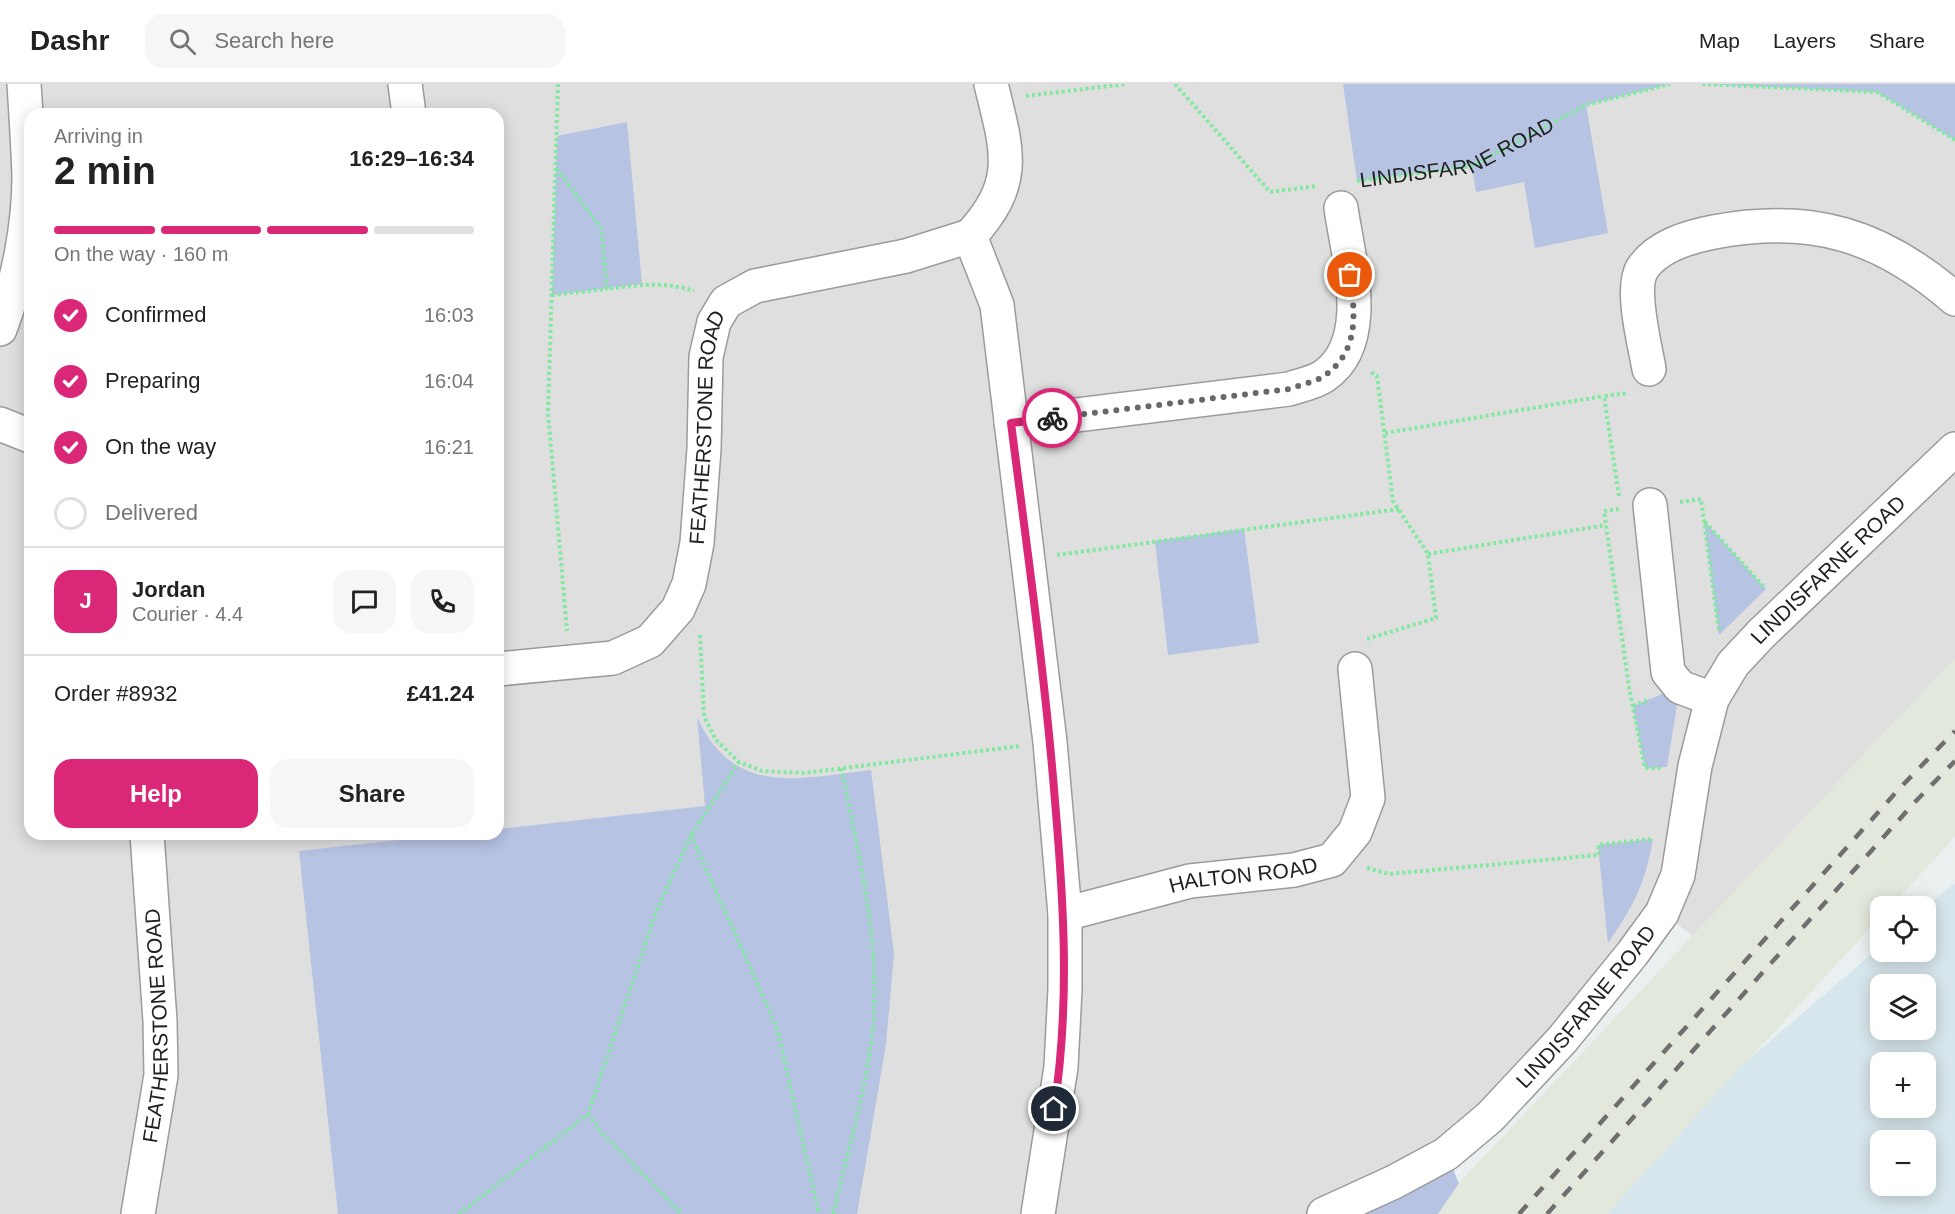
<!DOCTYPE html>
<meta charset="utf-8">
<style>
body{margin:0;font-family:Helvetica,sans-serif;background:#f6f6f6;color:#222;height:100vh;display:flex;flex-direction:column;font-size:22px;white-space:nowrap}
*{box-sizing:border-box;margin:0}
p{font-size:20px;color:#767676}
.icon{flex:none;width:33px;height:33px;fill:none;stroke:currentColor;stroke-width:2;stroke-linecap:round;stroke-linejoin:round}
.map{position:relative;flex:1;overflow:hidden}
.drawer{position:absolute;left:24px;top:24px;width:480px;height:732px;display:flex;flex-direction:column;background:#fff;border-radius:18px;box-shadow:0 3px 15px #0003}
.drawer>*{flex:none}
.buttons{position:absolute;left:1870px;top:812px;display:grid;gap:12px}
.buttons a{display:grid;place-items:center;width:66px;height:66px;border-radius:12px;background:#fff;box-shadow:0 3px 15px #0003;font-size:30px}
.pin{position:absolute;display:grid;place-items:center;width:51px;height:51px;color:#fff;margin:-26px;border:3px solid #fff;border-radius:50%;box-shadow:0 2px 6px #0007}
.courier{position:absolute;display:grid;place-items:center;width:60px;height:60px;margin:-30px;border:4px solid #db2777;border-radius:50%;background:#fff;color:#222;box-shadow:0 2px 8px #0007}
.head em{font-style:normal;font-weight:700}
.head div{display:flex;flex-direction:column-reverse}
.head{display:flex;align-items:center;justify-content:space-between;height:102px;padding:0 30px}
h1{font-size:39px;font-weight:700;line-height:45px}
.bar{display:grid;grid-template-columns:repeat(4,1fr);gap:9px 6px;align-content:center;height:72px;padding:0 30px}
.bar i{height:8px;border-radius:4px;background:#e0e0e0}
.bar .selected{background:#db2777}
.bar p{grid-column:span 4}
.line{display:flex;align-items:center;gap:15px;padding:0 30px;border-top:2px solid #e0e0e0}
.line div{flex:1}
.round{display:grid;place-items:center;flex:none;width:63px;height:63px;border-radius:18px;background:#f6f6f6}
ol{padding:0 30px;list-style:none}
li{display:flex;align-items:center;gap:18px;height:66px}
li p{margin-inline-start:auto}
li .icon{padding:6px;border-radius:50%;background:#db2777;color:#fff;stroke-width:4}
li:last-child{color:#767676}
li i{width:33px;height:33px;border:3px solid #e0e0e0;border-radius:50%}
.cta{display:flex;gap:12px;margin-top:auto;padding:12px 30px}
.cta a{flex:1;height:69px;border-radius:18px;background:#db2777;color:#fff;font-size:24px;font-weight:700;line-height:69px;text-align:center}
.cta a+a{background:#f6f6f6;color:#222}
header{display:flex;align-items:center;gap:36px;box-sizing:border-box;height:84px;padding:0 30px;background:#fff;border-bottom:2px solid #e0e0e0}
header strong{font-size:28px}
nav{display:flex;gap:33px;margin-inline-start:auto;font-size:21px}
.search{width:420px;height:54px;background:#f6f6f6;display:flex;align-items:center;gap:15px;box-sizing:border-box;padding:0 21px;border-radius:18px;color:#767676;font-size:22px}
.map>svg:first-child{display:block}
.residential{fill:#dedfde;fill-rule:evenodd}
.industrial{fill:#e3e8dc}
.farmland{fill:#d7e6ec;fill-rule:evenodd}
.grass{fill:#b6c3e3}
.parking{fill:#e1e1e1}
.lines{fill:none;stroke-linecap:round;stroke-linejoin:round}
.minor-casing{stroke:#9b9b9b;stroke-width:36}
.path{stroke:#81e9a0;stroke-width:4;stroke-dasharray:3 3;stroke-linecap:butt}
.minor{stroke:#fff;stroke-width:33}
.rail{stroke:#6f6f6f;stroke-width:4.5;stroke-dasharray:12 12;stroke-linecap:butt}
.done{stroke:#676969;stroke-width:6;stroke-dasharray:0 10.8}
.route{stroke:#db2777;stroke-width:8}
.labels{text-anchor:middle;stroke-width:4.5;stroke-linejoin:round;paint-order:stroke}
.street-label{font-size:21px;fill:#212121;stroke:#fff}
</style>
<header>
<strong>Dashr</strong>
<div class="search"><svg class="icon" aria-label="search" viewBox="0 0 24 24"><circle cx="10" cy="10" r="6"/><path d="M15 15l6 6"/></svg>Search here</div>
<nav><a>Map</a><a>Layers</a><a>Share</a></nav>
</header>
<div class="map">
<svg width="1955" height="1130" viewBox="0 0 1955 1130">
<rect width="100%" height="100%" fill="#e9f0ef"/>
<path class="residential" d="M0 0H1955V574L1693 852 1663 829 1490 1033 1324 1130H0ZM30 30H498V750H30Z"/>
<polygon class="industrial" points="1955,574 1955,753 1891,822 1881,822 1881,832 1607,1130 1438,1130 1459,1099"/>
<path class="farmland" d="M1955 799V1130H1607L1741 982 1881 862V867H1926V823ZM1881 900H1926V945H1881ZM1881 978H1926V1023H1881ZM1881 1056H1926V1101H1881Z"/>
<g class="grass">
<polygon points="1343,0 1670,0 1586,21 1608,149 1535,164 1524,98 1476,108 1472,82 1357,97"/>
<polygon points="1702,0 1955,0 1955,56 1877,8"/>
<polygon points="627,38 642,200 552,211 557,52"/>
<polygon points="1704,437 1766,505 1719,551"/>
<polygon points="1244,445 1259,559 1168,571 1155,457"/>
<polygon points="1680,603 1667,683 1645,684 1633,622"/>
<path d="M697 633C734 714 799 694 871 686L894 870 886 960 857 1130H338L299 767 452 750H498V745L705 722Z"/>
<path d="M1653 755C1645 800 1634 821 1608 859L1598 761Z"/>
<polygon points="1446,1070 1459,1099 1438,1130 1324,1130"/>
</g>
<polygon class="parking" points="1649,501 1654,596 1633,596 1620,504"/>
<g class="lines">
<defs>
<g id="minor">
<polyline points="405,0 409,30"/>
<path d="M991 0C1007 66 1020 98 970 152L997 221 1050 658 1065 830V905L1061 983 1038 1130"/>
<path d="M0 245C18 198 29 142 29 92 28 61 26 31 24 0"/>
<path d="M1649 285C1645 261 1630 206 1642 185 1657 162 1688 153 1714 148 1811 130 1880 150 1955 215"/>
<path d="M1011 339 1289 305C1300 301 1314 299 1324 292 1374 258 1348 174 1341 124"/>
<polyline points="0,340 30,352"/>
<polyline points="1650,421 1668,588 1680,603 1712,615"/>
<path id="s2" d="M498 585 613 574 650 557 678 525 689 500 697 459 704 365 706 273 714 238 726 218 755 202 906 172 970 152"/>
<path id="s3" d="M1065 830 1190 797 1294 786 1332 776 1355 748 1368 714 1355 585"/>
<path id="s4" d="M138 1130 161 991 160 937 147 750"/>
<path id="s5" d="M1324 1130 1394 1098 1446 1070 1490 1033 1562 956 1632 870 1662 829 1678 791 1695 682 1712 615 1733 580 1761 550 1955 365"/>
</g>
</defs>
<use href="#minor" class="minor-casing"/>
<g class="path">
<polyline points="558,0 548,328 567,547"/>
<polyline points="1175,0 1270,108 1317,102"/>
<polyline points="1702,0 1877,8 1955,56"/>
<polyline points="1026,12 1126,0"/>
<path d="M557 85 601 144 607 205C637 201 665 197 694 207"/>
<path id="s1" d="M1357 97 1472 82 1586 21 1670 0"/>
<polyline points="552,211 607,205"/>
<polyline points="1385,349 1604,312"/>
<polyline points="1619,412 1604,312 1628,309"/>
<polyline points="1680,418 1701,415 1719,547"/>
<polyline points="1619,425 1604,427 1629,603 1645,684 1662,684"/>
<polyline points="1705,438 1764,503"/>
<polyline points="1428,470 1606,441"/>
<polyline points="1057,471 1399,425"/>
<polyline points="700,551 704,632 716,656 739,678 762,687 805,689 1020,662"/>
<polyline points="1367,555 1436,534 1428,470 1393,417 1377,292 1371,288"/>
<polyline points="1633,622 1650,615"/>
<polyline points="691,751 777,944 819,1130"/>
<polyline points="1367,784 1389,790 1599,771 1598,761 1652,755"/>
<polyline points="588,1030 602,1049 682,1130"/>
<polyline points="459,1130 588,1030 656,828 691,751 739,678"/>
<path d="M833 1130C846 1074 863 1017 871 960 884 874 859 770 841 684"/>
</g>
<use href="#minor" class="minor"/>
<g class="rail">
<polyline points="1519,1130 1899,705 1955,647"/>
<polyline points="1547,1130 1914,719 1955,677"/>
</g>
</g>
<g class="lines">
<path class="done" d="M1052 334 1289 305C1300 301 1315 298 1324 292 1360 267 1355 229 1350 191"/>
<path class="route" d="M1052 334 1011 339C1027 465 1045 591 1055 717 1064 821 1070 922 1054 1025"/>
</g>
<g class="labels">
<g class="street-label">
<text dy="7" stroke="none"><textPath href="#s1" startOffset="105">LINDISFARNE ROAD</textPath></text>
<text dy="7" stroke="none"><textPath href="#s2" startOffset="384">FEATHERSTONE ROAD</textPath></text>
<text dy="7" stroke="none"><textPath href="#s5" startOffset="856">LINDISFARNE ROAD</textPath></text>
<text dy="7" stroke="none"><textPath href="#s3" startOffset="183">HALTON ROAD</textPath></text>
<text dy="7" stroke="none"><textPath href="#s5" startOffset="340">LINDISFARNE ROAD</textPath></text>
<text dy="7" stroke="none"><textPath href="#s4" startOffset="190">FEATHERSTONE ROAD</textPath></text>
</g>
</g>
</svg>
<div class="buttons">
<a><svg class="icon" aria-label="locate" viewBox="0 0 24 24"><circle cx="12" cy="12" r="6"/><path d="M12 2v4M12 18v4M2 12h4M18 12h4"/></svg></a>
<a><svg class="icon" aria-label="layers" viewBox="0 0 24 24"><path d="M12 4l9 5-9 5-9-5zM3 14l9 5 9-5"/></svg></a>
<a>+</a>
<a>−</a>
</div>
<div class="pin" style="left:1350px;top:191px;background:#ea580c"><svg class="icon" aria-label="bag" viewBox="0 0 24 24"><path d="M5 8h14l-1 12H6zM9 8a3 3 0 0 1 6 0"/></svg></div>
<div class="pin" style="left:1054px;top:1025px;background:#1f2937"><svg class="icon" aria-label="home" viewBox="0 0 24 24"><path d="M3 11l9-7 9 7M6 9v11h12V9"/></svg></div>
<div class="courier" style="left:1052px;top:334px"><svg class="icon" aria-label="bike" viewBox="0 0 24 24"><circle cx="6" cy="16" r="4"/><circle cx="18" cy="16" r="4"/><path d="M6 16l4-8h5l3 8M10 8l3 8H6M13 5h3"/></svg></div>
<section class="drawer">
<div class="head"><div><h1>2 min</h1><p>Arriving in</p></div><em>16:29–16:34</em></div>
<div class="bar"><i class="selected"></i><i class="selected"></i><i class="selected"></i><i></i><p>On the way · 160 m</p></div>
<ol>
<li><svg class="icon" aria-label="check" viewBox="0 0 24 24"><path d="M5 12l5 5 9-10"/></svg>Confirmed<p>16:03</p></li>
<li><svg class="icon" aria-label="check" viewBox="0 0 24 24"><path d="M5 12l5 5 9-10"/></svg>Preparing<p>16:04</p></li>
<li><svg class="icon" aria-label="check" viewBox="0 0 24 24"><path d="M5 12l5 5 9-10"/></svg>On the way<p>16:21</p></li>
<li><i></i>Delivered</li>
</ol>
<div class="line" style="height:108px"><b class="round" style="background:#db2777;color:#fff">J</b><div><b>Jordan</b><p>Courier · 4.4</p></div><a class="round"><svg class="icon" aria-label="chat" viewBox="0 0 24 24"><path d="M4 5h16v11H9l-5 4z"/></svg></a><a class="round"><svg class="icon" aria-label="phone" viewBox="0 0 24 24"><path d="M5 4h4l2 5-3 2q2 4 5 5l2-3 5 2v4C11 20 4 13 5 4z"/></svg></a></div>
<div class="line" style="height:78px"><div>Order #8932</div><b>£41.24</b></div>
<div class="cta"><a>Help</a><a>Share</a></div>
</section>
</div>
